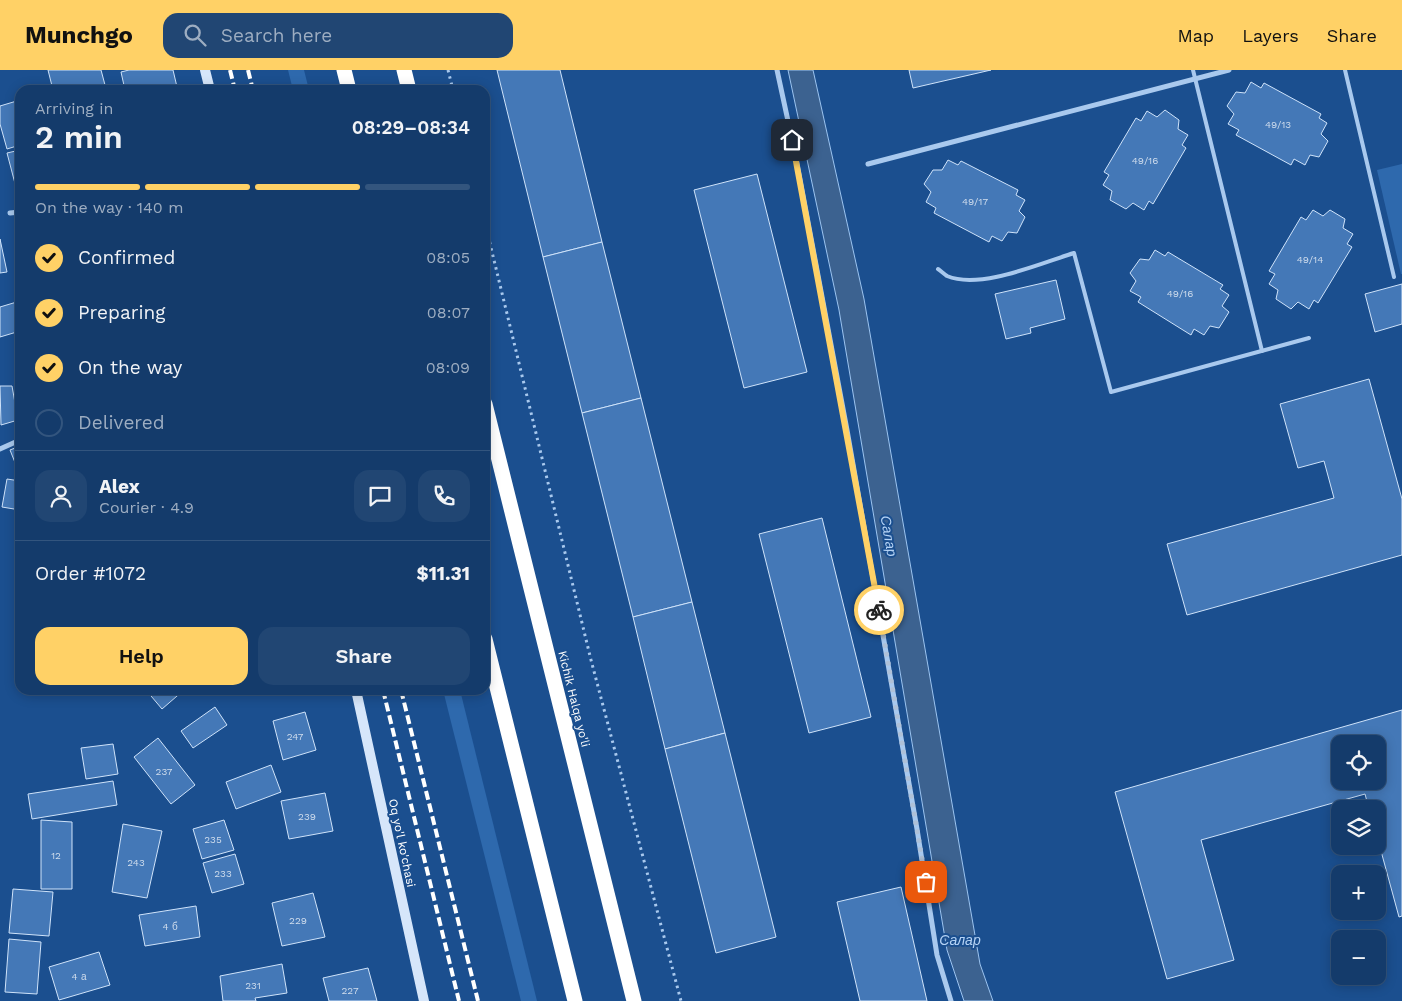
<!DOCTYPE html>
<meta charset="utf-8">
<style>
body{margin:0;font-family:"Work Sans",sans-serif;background:#214673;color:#f1f3f6;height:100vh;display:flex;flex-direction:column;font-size:19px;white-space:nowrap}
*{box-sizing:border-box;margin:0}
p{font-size:16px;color:#9dadc1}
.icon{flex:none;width:28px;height:28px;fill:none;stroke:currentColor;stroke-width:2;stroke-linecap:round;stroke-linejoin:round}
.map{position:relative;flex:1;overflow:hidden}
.drawer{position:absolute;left:15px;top:15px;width:475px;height:610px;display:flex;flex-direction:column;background:#143b6b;border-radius:15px;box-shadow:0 2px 12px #0003,0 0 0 1px #33557e}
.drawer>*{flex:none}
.fabs{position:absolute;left:1331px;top:665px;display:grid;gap:10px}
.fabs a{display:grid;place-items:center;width:55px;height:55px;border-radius:10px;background:#143b6b;box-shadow:0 2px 12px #0003,0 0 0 1px #33557e;font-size:25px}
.pin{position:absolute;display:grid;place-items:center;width:42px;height:42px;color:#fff;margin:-21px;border-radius:10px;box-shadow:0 2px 8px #0006}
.courier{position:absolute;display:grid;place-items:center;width:50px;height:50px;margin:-25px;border:4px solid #ffd166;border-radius:50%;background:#fff;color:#222;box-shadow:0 1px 6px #0007}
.overview em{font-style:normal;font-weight:600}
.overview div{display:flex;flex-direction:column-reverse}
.overview{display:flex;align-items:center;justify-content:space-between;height:85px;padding:0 20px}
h1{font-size:32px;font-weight:600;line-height:38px}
.bar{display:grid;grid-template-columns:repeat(4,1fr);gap:8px 5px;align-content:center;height:60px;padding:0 20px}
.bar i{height:6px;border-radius:4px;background:#33557e}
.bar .on{background:#ffd166}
.bar p{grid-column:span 4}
.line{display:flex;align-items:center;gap:12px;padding:0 20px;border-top:1px solid #33557e}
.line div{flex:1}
.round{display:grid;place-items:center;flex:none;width:52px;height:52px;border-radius:15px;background:#214673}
ol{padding:0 20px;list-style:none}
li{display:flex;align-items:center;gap:15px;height:55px}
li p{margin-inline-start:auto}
li .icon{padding:5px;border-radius:50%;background:#ffd166;color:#111;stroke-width:4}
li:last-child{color:#9dadc1}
li i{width:28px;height:28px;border:2px solid #33557e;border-radius:50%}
.primary-button{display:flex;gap:10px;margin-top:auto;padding:10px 20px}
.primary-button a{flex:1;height:58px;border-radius:15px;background:#ffd166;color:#111;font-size:20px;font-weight:600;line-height:58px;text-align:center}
.primary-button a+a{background:#214673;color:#f1f3f6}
header{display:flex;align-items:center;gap:30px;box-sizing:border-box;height:70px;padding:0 25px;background:#ffd166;color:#111}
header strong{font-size:24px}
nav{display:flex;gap:28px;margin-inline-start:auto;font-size:18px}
.search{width:350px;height:45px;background:#214673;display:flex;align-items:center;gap:12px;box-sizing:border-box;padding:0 18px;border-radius:15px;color:#9dadc1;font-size:19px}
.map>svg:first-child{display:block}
.green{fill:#2e69ad}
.water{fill:#3c6290;stroke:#9cc4f0}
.building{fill:#4478b7;stroke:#cfe3fa;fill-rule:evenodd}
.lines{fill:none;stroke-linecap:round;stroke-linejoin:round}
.path{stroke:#a9c9ee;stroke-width:3;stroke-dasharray:2.5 4;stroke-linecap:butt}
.lane{stroke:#a9c9ee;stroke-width:4}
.street{stroke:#a9c9ee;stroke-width:5}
.secondary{stroke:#d6e6fa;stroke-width:10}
.highway{stroke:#fff;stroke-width:15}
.rail{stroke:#fff;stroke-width:4;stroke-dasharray:9 4;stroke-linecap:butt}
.done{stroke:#afc1d8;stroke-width:5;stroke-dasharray:0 9}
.route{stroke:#ffd166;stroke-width:6}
.labels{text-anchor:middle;stroke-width:4;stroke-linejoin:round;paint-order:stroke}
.number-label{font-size:10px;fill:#d0dded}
.street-label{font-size:12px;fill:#fff;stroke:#1b4f8f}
.water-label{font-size:14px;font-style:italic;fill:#b5d3f5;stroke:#1b4f8f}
</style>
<header>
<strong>Munchgo</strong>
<div class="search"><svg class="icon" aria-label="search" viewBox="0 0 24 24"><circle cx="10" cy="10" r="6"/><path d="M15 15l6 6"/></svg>Search here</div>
<nav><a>Map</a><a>Layers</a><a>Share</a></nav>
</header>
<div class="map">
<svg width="1402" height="931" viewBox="0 0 1402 931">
<rect width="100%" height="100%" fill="#1b4f8f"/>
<g class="green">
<polygon points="288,0 304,0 309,20 293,20"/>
<polygon points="1402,94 1402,204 1401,204 1377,100"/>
<polygon points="443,620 460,620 537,931 521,931"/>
</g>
<polygon class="water" points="788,0 813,0 864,229 976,871 980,894 993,931 964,931 947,880 839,240"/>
<g class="building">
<polygon points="48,0 101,0 105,15 84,20 53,20"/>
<polygon points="129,0 173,0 177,17 166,20 125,20 121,2"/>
<polygon points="497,0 560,0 602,172 543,187"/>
<polygon points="909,0 991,0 913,18"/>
<polygon points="1251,12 1261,18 1264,13 1321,44 1319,48 1327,53 1321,64 1328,71 1319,87 1310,85 1305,95 1294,89 1291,95 1236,65 1239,60 1228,54 1234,44 1227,36 1236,22 1245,23"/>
<polygon points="20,30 20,75 7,79 0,54 0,36"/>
<polygon points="1165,40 1179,50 1178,59 1188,65 1182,75 1186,78 1153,134 1149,131 1144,140 1133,133 1126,139 1110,130 1112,121 1103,115 1109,105 1104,102 1136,48 1141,51 1147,41 1157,47"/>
<polygon points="20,80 20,125 18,125 7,83"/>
<polygon points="948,90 958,95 961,91 1018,120 1016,125 1025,130 1019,141 1025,147 1017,163 1008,162 1002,171 992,166 989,172 934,143 936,138 926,132 931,122 924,114 933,100 942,100"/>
<polygon points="757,104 807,302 744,318 694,120"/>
<polygon points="1313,140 1323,146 1330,140 1345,149 1343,158 1353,164 1347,174 1352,177 1318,233 1314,230 1309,239 1298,232 1291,239 1276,229 1278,220 1269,214 1275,204 1269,201 1301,147 1306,150"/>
<polygon points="0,169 7,202 0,203"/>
<polygon points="602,172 641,328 582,343 543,187"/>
<polygon points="1155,180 1165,186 1168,182 1223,215 1220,219 1229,225 1222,236 1229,242 1219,258 1210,256 1204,265 1194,259 1191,265 1138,232 1141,227 1130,221 1136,211 1130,203 1140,189 1149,190"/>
<polygon points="1056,210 1065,249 1030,258 1031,263 1006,269 995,224"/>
<polygon points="1402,214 1402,254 1375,262 1365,224"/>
<polygon points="20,231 20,261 0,267 0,237"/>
<polygon points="1369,309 1402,429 1402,485 1187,545 1167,474 1334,428 1324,391 1298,398 1280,334"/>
<polygon points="0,316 12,316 18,350 1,355"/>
<polygon points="641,328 692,532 633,547 582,343"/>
<polygon points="20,376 20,399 18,400 10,380"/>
<polygon points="7,409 20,411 20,440 2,437"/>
<polygon points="822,448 871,647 809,663 759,464"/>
<polygon points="692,532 725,663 665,679 633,547"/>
<polygon points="146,620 184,620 162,639"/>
<polygon points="215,637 227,655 193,678 181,661"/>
<path d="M1402 640V846L1399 847 1378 770V739H1369L1365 724 1201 770 1234 890 1167 909 1115 722ZM1340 674H1378V711H1340Z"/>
<polygon points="305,642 316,680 283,690 273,651"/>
<polygon points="725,663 776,867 716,883 665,679"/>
<polygon points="158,668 195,715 171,734 134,687"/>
<polygon points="113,674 118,704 86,709 81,678"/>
<polygon points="271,695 281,722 236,739 226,712"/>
<polygon points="113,711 117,735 32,749 28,724"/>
<polygon points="325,723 333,761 289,769 281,731"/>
<polygon points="41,750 72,752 72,819 41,819"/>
<polygon points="224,750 234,780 202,789 193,759"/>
<polygon points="123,754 162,761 147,828 112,822"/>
<polygon points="235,784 244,814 212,823 203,793"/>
<polygon points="901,817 927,931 860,931 837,832"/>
<polygon points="13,819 53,822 49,866 9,863"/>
<polygon points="313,823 325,867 282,876 272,833"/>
<polygon points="196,836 200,867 145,876 139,845"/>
<polygon points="9,869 41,872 37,924 5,922"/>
<polygon points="99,882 110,915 59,930 49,897"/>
<polygon points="282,894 287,923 255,928 256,931 223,931 220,906"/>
<polygon points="368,898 377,931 329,931 323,908"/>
</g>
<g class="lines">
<g class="path">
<polyline points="448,0 453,20"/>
<polyline points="485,153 591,590 681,931"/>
</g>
<g class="lane">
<polyline points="1193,0 1262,281"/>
<polyline points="1345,0 1394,207"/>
<path d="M938 199C941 201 944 204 947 206 980 220 1041 193 1074 183L1111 322 1309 268"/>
</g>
<g class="street">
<polyline points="777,0 796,88 847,360 917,759 937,885 951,931"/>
<polyline points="868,94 1229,0"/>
<polyline points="10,143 20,142"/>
<polyline points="0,379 20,370"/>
</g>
<g class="secondary">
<polyline points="205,0 210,20"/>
<polyline points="356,620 424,931"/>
</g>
<g class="highway">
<polyline points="344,0 349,20"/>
<polyline points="404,0 409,20"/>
<polyline points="485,334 634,931"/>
<polyline points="485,569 575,931"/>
</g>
<g class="rail">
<polyline points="230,0 235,20"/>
<polyline points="248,0 253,20"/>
<polyline points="383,620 459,931"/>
<polyline points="401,620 478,931"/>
</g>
</g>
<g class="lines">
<polyline class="done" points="879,540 926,812"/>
<polyline class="route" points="792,70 879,540"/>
</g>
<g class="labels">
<g class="number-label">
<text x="1278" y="58">49/13</text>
<text x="1145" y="94">49/16</text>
<text x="975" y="135">49/17</text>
<text x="1310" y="193">49/14</text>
<text x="1180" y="227">49/16</text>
<text x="295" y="670">247</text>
<text x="164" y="705">237</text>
<text x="307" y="750">239</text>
<text x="213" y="773">235</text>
<text x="56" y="789">12</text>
<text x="136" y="796">243</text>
<text x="223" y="807">233</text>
<text x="298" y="854">229</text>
<text x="170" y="860">4 б</text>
<text x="79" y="910">4 а</text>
<text x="253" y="919">231</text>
<text x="350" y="924">227</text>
</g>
<g class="street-label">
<text transform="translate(574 629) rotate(76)" y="4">Kichik Halqa yo'li</text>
<text transform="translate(402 773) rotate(78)" y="4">Oq yo'l ko'chasi</text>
</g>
<g class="water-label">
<text transform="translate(889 466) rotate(80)" y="5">Салар</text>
<text x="960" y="875">Салар</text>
</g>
</g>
</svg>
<div class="fabs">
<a><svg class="icon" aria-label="locate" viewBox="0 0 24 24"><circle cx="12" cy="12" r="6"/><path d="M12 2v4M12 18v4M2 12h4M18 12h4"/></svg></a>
<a><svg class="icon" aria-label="layers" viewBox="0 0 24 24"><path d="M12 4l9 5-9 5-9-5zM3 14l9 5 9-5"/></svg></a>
<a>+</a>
<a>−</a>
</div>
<div class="pin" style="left:926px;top:812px;background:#ea580c"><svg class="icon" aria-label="bag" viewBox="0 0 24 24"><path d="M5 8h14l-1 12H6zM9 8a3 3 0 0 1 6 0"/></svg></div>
<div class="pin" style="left:792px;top:70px;background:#1f2937"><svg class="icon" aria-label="home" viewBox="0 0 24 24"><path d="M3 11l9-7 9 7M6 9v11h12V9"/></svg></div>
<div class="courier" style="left:879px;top:540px"><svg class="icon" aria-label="bike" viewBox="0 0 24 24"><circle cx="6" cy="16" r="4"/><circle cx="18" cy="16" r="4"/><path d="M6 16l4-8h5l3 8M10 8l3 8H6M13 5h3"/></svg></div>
<section class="drawer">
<div class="overview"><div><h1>2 min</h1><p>Arriving in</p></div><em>08:29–08:34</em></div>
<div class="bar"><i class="on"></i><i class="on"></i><i class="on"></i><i></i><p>On the way · 140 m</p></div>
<ol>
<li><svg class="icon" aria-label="check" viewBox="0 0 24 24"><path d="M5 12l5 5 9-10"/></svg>Confirmed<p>08:05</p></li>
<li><svg class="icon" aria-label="check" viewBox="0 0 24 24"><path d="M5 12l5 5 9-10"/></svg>Preparing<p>08:07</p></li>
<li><svg class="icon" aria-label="check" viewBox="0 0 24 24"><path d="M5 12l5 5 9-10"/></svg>On the way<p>08:09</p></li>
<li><i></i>Delivered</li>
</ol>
<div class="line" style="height:90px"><a class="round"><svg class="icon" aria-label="person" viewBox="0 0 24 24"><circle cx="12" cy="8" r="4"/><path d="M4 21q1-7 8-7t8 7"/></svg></a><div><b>Alex</b><p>Courier · 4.9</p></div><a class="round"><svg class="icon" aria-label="chat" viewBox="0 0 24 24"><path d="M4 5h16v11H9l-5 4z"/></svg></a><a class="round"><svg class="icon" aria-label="phone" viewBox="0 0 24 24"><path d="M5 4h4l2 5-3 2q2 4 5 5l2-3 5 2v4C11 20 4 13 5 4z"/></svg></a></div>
<div class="line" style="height:65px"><div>Order #1072</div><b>$11.31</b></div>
<div class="primary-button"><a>Help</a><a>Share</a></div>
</section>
</div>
